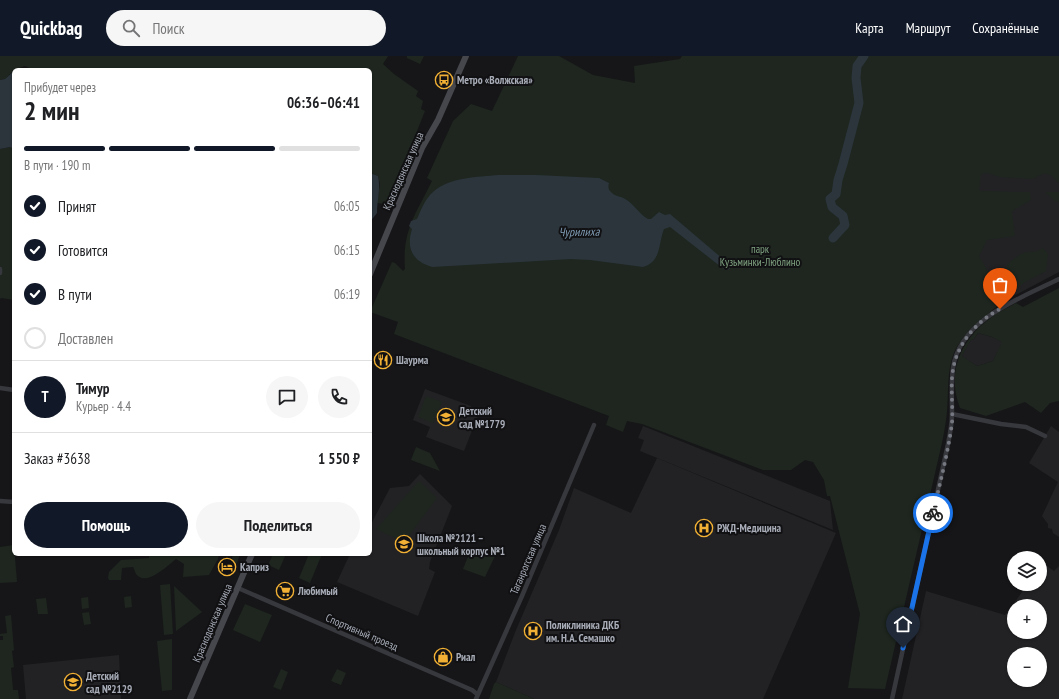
<!DOCTYPE html>
<html lang="ru">
<meta charset="utf-8">
<style>
body{margin:0;font-family:"PT Sans Narrow",sans-serif;background:#f6f6f6;color:#202124;height:100vh;display:flex;flex-direction:column;font-size:15px;white-space:nowrap}
*{box-sizing:border-box;margin:0}
p{font-size:13px;color:#757577}
.icon{flex:none;width:22px;height:22px;fill:none;stroke:currentColor;stroke-width:2;stroke-linecap:round;stroke-linejoin:round}
.map{position:relative;flex:1;overflow:hidden}
.details{position:absolute;left:12px;top:12px;width:360px;height:488px;display:flex;flex-direction:column;background:#fff;border-radius:6px;box-shadow:0 1px 3px #0004}
.details>*{flex:none}
.fabs{position:absolute;left:1007px;top:495px;display:grid;gap:8px}
.fabs a{display:grid;place-items:center;width:40px;height:40px;border-radius:50%;background:#fff;box-shadow:0 1px 3px #0004;font-size:20px}
.pin{position:absolute;display:grid;place-items:center;width:34px;height:34px;color:#fff;margin:-41px -17px;border-radius:50% 50% 50% 0;rotate:-45deg;box-shadow:0 0 4px #0007}
.pin .icon{rotate:45deg}
.courier{position:absolute;display:grid;place-items:center;width:40px;height:40px;margin:-20px;border:3px solid #1a73e8;border-radius:50%;background:#fff;color:#222;box-shadow:0 1px 5px #0007}
.overview em{font-style:normal;font-weight:700}
.overview div{display:flex;flex-direction:column-reverse}
.overview{display:flex;align-items:center;justify-content:space-between;height:68px;padding:0 12px}
h1{font-size:26px;font-weight:700;line-height:30px}
.bar{display:grid;grid-template-columns:repeat(4,1fr);gap:6px 4px;align-content:center;height:48px;padding:0 12px}
.bar i{height:5px;border-radius:3px;background:#e0e0e0}
.bar .active{background:#111827}
.bar p{grid-column:span 4}
.line{display:flex;align-items:center;gap:10px;padding:0 12px;border-top:1px solid #e0e0e0}
.line div{flex:1}
.round{display:grid;place-items:center;flex:none;width:42px;height:42px;border-radius:21px;background:#f6f6f6}
ol{padding:0 12px;list-style:none}
li{display:flex;align-items:center;gap:12px;height:44px}
li p{margin-inline-start:auto}
li .icon{padding:4px;border-radius:50%;background:#111827;color:#fff;stroke-width:4}
li:last-child{color:#757577}
li i{width:22px;height:22px;border:2px solid #e0e0e0;border-radius:50%}
.primary-button{display:flex;gap:8px;margin-top:auto;padding:8px 12px}
.primary-button a{flex:1;height:46px;border-radius:24px;background:#111827;color:#fff;font-size:16px;font-weight:700;line-height:46px;text-align:center}
.primary-button a+a{background:#f6f6f6;color:#202124}
header{display:flex;align-items:center;gap:24px;box-sizing:border-box;height:56px;padding:0 20px;background:#111827;color:#fff}
header strong{font-size:19px}
nav{display:flex;gap:22px;margin-inline-start:auto;font-size:14px}
.search{width:280px;height:36px;background:#f6f6f6;display:flex;align-items:center;gap:10px;box-sizing:border-box;padding:0 14px;border-radius:22px;color:#757577;font-size:15px}
.map>svg:first-child{display:block}
.built{fill:#222225;fill-rule:evenodd}
.green{fill:#1e261f;fill-rule:evenodd}
.water{fill:#2c353c}
.lines{fill:none;stroke-linecap:round;stroke-linejoin:round}
.river{stroke:#2c353c;stroke-width:9}
.street{stroke:#37383d;stroke-width:4.5}
.secondary{stroke:#45474d;stroke-width:6}
.done{stroke:#757880;stroke-width:4;stroke-dasharray:0 7.2}
.route{stroke:#1a73e8;stroke-width:5}
.labels{text-anchor:middle;stroke-width:4;stroke-linejoin:round;paint-order:stroke}
.poi-label{font-size:11px;font-weight:bold;fill:#a8adb8;stroke:#111113;text-anchor:start}
.street-label{font-size:11px;fill:#a8adb8;stroke:#111113}
.park-label{font-size:11px;fill:#7fa381;stroke:#111113}
.water-label{font-size:12px;font-style:italic;fill:#7f9bb3;stroke:#111113}
</style>
<header>
<strong>Quickbag</strong>
<div class="search"><svg class="icon" aria-label="search" viewBox="0 0 24 24"><circle cx="10" cy="10" r="6"/><path d="M15 15l6 6"/></svg>Поиск</div>
<nav><a>Карта</a><a>Маршрут</a><a>Сохранённые</a></nav>
</header>
<div class="map">
<svg width="1059" height="643" viewBox="0 0 1059 643">
<rect width="100%" height="100%" fill="#161618"/>
<g class="built">
<polygon points="1059,0 1059,216 1002,246 985,239 954,151"/>
<polygon points="978,277 992,281 1003,286 993,305 977,310 961,300 971,284 974,283"/>
<polygon points="425,333 471,350 470,353 479,357 464,395 426,381 430,371 413,364"/>
<polygon points="643,370 830,445 833,474 640,395 644,384 638,382"/>
<polygon points="1051,370 1059,376 1059,481 1053,477 1052,473 1048,472 1048,468 1042,460 1058,426 1029,407"/>
<polygon points="657,402 836,477 763,643 534,643 496,626 516,574 559,474 574,432 631,457"/>
<polygon points="420,418 452,450 430,506 429,513 435,516 418,560 337,526 350,498 370,498 370,470 390,432 409,430"/>
<path d="M1044 508 1054 515 1059 510V643H902L926 535 1005 559 1028 528H1040V513ZM1014 550H1040V576H1014ZM1014 598H1040V624H1014Z"/>
<polygon points="119,599 121,643 26,643 23,609"/>
</g>
<g class="green">
<polygon points="0,0 388,0 383,8 394,18 418,35 416,40 423,45 421,53 425,55 401,115 387,148 377,147 380,128 378,120 370,117 370,14 34,14 25,10 14,14 5,23 0,24"/>
<polygon points="407,0 424,0 420,8 407,2"/>
<path d="M518 0H559L593 19 635 27 634 10 680 3 682 0H1059V127L1052 120 1045 117 1032 123 999 121 988 117 981 118 979 135 1030 136 1031 144 1012 155 1015 180 987 184 979 200 989 217 1000 229 1011 223 1006 210C1012 204 1019 197 1028 196 1036 195 1035 197 1043 192L1048 198 1046 215 1025 226 1000 245 1002 246C985 261 971 269 958 289 946 308 949 335 947 356 946 366 944 377 942 387L885 633 848 632 860 558 830 440H827L824 424 813 406 805 404 791 414H763L642 368 627 365 623 376 606 369 609 360 394 278 398 266 370 256 392 206 395 207 403 215 405 213C402 174 416 158 432 125L427 122 453 65 471 48 492 55Z"/>
<polygon points="10,91 14,93 14,244 1,242 0,243 0,93"/>
<polygon points="1045,136 1059,136 1059,146 1055,145"/>
<path d="M1059 232V345L1050 347 1041 357 1025 346 986 360 960 352C946 316 961 283 992 261 999 255 1008 252 1016 247L1023 251ZM978 277 992 281 1002 286 993 305 977 310 962 300 971 284 974 283Z"/>
<polygon points="426,340 442,346 433,367 418,361"/>
<polygon points="416,391 430,397 440,415 411,404"/>
<polygon points="419,425 437,442 404,486 376,473"/>
<polygon points="14,489 17,526 0,527 0,491"/>
<polygon points="474,493 495,500 485,521 463,513 467,503"/>
<path d="M149 498H219L218 503 209 519 183 521 184 508 176 503C167 510 148 529 138 520 135 518 135 514 133 511L122 512 121 524H109L108 522 109 516 121 504 149 502Z"/>
<polygon points="233,498 240,498 237,507 231,508"/>
<polygon points="273,498 286,498 279,514 268,509"/>
<polygon points="309,498 322,498 310,527 299,522"/>
<polygon points="170,528 173,578 164,579 160,529"/>
<polygon points="174,530 202,556 176,575"/>
<polygon points="131,540 132,551 125,552 124,541"/>
<polygon points="88,541 89,552 82,553 81,542"/>
<polygon points="46,542 48,558 38,558 36,543"/>
<polygon points="245,548 272,559 260,586 233,574"/>
<polygon points="89,556 91,568 84,569 82,557"/>
<polygon points="11,559 14,594 12,595 14,611 11,612 13,634 18,634 19,643 0,643 0,584 3,584 3,580 0,580 0,578 7,577 5,560"/>
<polygon points="172,583 172,634 162,635 157,585"/>
<polygon points="281,613 288,616 281,634 273,631"/>
<polygon points="337,613 346,617 341,629 331,625"/>
<polygon points="496,626 534,643 489,643 494,628"/>
</g>
<g class="water">
<polygon points="14,15 14,93 10,91 0,93 0,24 5,23"/>
<path d="M370 117 378 120C381 132 377 144 377 157L370 166Z"/>
<path d="M499 119H536L599 122 609 127C608 130 608 134 611 136 615 141 621 140 625 143 634 148 639 158 648 163H651L659 156 665 159 670 158 730 209V212L728 214H725L670 171 664 173C658 188 662 205 643 211L590 204 571 203 432 211C412 205 406 192 412 173L409 170 411 165 417 163C421 154 425 143 433 136 450 121 477 121 499 119Z"/>
</g>
<g class="lines">
<polyline class="river" points="833,182 845,169 843,160 832,151 830,143 836,138 838,124 843,108 859,47 856,22 857,10 864,0"/>
<g class="street">
<polyline points="0,213 0,217"/>
<polyline points="0,332 14,334"/>
<polyline points="952,358 1001,368 1026,371 1045,380"/>
<polyline points="0,445 14,446"/>
<polyline points="238,532 449,624 472,634 477,638"/>
<polyline points="476,643 522,540 594,369"/>
<path d="M892 643 948 388C950 378 952 368 952 358 952 342 951 327 953 312 960 263 1021 242 1059 223"/>
</g>
<g class="secondary">
<polyline points="370,218 422,92 438,64 466,0"/>
<polyline points="190,643 252,498"/>
</g>
</g>
<g class="lines">
<path class="done" d="M933 457C940 427 948 397 952 367 953 352 951 337 952 322 954 291 974 267 1000 253"/>
<polyline class="route" points="903,592 933,457"/>
</g>
<defs>
<symbol id="bus-ring" viewBox="-11 -11 22 22"><circle r="9.5" fill="#111113" stroke="#f2b134" stroke-width="1.5"/><path d="M-5-6H5V4H4V6H2V4H-2V6H-4V4H-5ZM-3.5-4V0h7V-4ZM-3.5 1.2v1.5H-2V1.2ZM2 1.2v1.5H3.5V1.2Z" fill="#f2b134"/></symbol>
<symbol id="restaurant-ring" viewBox="-11 -11 22 22"><circle r="9.5" fill="#111113" stroke="#f2b134" stroke-width="1.5"/><path d="M-5-6h1v4h1v-4h1v4h1v-4h1v5L-1.5 .5V6h-2V.5L-5-1ZM5-6V6H3V1.5H1.5Q1.5-4 5-6Z" fill="#f2b134"/></symbol>
<symbol id="school-ring" viewBox="-11 -11 22 22"><circle r="9.5" fill="#111113" stroke="#f2b134" stroke-width="1.5"/><path d="M0-5L7-2L0 1L-7-2ZM-4 1L0 2.5L4 1V4Q0 6-4 4Z" fill="#f2b134"/></symbol>
<symbol id="hospital-ring" viewBox="-11 -11 22 22"><circle r="9.5" fill="#111113" stroke="#f2b134" stroke-width="1.5"/><path d="M-5-5h3v3.5h4V-5h3V5h-3V1.5h-4V5h-3Z" fill="#f2b134"/></symbol>
<symbol id="hotel-ring" viewBox="-11 -11 22 22"><circle r="9.5" fill="#111113" stroke="#f2b134" stroke-width="1.5"/><path d="M-6-4.5h1.5V1H6V5H4.5V3h-9V5H-6ZM-4 0a1.8 1.8 0 1 1 3.6 0ZM.5 0V-2.5h3Q6-2.5 6 0Z" fill="#f2b134"/></symbol>
<symbol id="supermarket-ring" viewBox="-11 -11 22 22"><circle r="9.5" fill="#111113" stroke="#f2b134" stroke-width="1.5"/><path d="M-6-5.5h2.5l.6 2H6L4.5 2H-2.5L-4.4-4H-6ZM-1.5 3.2a1.3 1.3 0 1 0 .1 0ZM3 3.2a1.3 1.3 0 1 0 .1 0Z" fill="#f2b134"/></symbol>
<symbol id="shop-ring" viewBox="-11 -11 22 22"><circle r="9.5" fill="#111113" stroke="#f2b134" stroke-width="1.5"/><path d="M-5-2.5h2.3a2.7 3.5 0 0 1 5.4 0H5L5.5 6h-11ZM-1.5-2.5h3a1.5 2.3 0 0 0-3 0Z" fill="#f2b134"/></symbol>
</defs>
<g fill-rule="evenodd">
<use href="#bus-ring" x="434" y="14" width="20" height="20"/>
<use href="#restaurant-ring" x="373" y="294" width="20" height="20"/>
<use href="#school-ring" x="436" y="351" width="20" height="20"/>
<use href="#hospital-ring" x="694" y="462" width="20" height="20"/>
<use href="#school-ring" x="394" y="478" width="20" height="20"/>
<use href="#hotel-ring" x="217" y="501" width="20" height="20"/>
<use href="#supermarket-ring" x="275" y="525" width="20" height="20"/>
<use href="#hospital-ring" x="523" y="565" width="20" height="20"/>
<use href="#shop-ring" x="433" y="591" width="20" height="20"/>
<use href="#school-ring" x="63" y="616" width="20" height="20"/>
</g>
<g class="labels">
<g class="poi-label">
<text x="457" y="28">Метро «Волжская»</text>
<text x="396" y="308">Шаурма</text>
<text x="459" y="359">Детский<tspan x="459" dy="13">сад №1779</tspan></text>
<text x="717" y="476">РЖД-Медицина</text>
<text x="417" y="486">Школа №2121 –<tspan x="417" dy="13">школьный корпус №1</tspan></text>
<text x="240" y="515">Каприз</text>
<text x="298" y="539">Любимый</text>
<text x="546" y="573">Поликлиника ДКБ<tspan x="546" dy="13">им. Н.А. Семашко</tspan></text>
<text x="456" y="605">Риал</text>
<text x="86" y="624">Детский<tspan x="86" dy="13">сад №2129</tspan></text>
</g>
<g class="street-label">
<text transform="translate(403 115) rotate(-66)" y="4">Краснодонская улица</text>
<text transform="translate(528 503) rotate(-67)" y="4">Таганрогская улица</text>
<text transform="translate(212 567) rotate(-67)" y="4">Краснодонская улица</text>
<text transform="translate(362 576) rotate(23)" y="4">Спортивный проезд</text>
</g>
<g class="park-label">
<text x="760" y="197">парк<tspan x="760" dy="13">Кузьминки-Люблино</tspan></text>
</g>
<g class="water-label">
<text transform="translate(579 176) rotate(-1)" y="4">Чурилиха</text>
</g>
</g>
</svg>
<div class="fabs">
<a><svg class="icon" aria-label="layers" viewBox="0 0 24 24"><path d="M12 4l9 5-9 5-9-5zM3 14l9 5 9-5"/></svg></a>
<a>+</a>
<a>−</a>
</div>
<div class="pin" style="left:1000px;top:253px;background:#ea580c"><svg class="icon" aria-label="bag" viewBox="0 0 24 24"><path d="M5 8h14l-1 12H6zM9 8a3 3 0 0 1 6 0"/></svg></div>
<div class="pin" style="left:903px;top:592px;background:#1f2937"><svg class="icon" aria-label="home" viewBox="0 0 24 24"><path d="M3 11l9-7 9 7M6 9v11h12V9"/></svg></div>
<div class="courier" style="left:933px;top:457px"><svg class="icon" aria-label="bike" viewBox="0 0 24 24"><circle cx="6" cy="16" r="4"/><circle cx="18" cy="16" r="4"/><path d="M6 16l4-8h5l3 8M10 8l3 8H6M13 5h3"/></svg></div>
<section class="details">
<div class="overview"><div><h1>2 мин</h1><p>Прибудет через</p></div><em>06:36–06:41</em></div>
<div class="bar"><i class="active"></i><i class="active"></i><i class="active"></i><i></i><p>В пути · 190 m</p></div>
<ol>
<li><svg class="icon" aria-label="check" viewBox="0 0 24 24"><path d="M5 12l5 5 9-10"/></svg>Принят<p>06:05</p></li>
<li><svg class="icon" aria-label="check" viewBox="0 0 24 24"><path d="M5 12l5 5 9-10"/></svg>Готовится<p>06:15</p></li>
<li><svg class="icon" aria-label="check" viewBox="0 0 24 24"><path d="M5 12l5 5 9-10"/></svg>В пути<p>06:19</p></li>
<li><i></i>Доставлен</li>
</ol>
<div class="line" style="height:72px"><b class="round" style="background:#111827;color:#fff">Т</b><div><b>Тимур</b><p>Курьер · 4.4</p></div><a class="round"><svg class="icon" aria-label="chat" viewBox="0 0 24 24"><path d="M4 5h16v11H9l-5 4z"/></svg></a><a class="round"><svg class="icon" aria-label="phone" viewBox="0 0 24 24"><path d="M5 4h4l2 5-3 2q2 4 5 5l2-3 5 2v4C11 20 4 13 5 4z"/></svg></a></div>
<div class="line" style="height:52px"><div>Заказ #3638</div><b>1 550 ₽</b></div>
<div class="primary-button"><a>Помощь</a><a>Поделиться</a></div>
</section>
</div>
